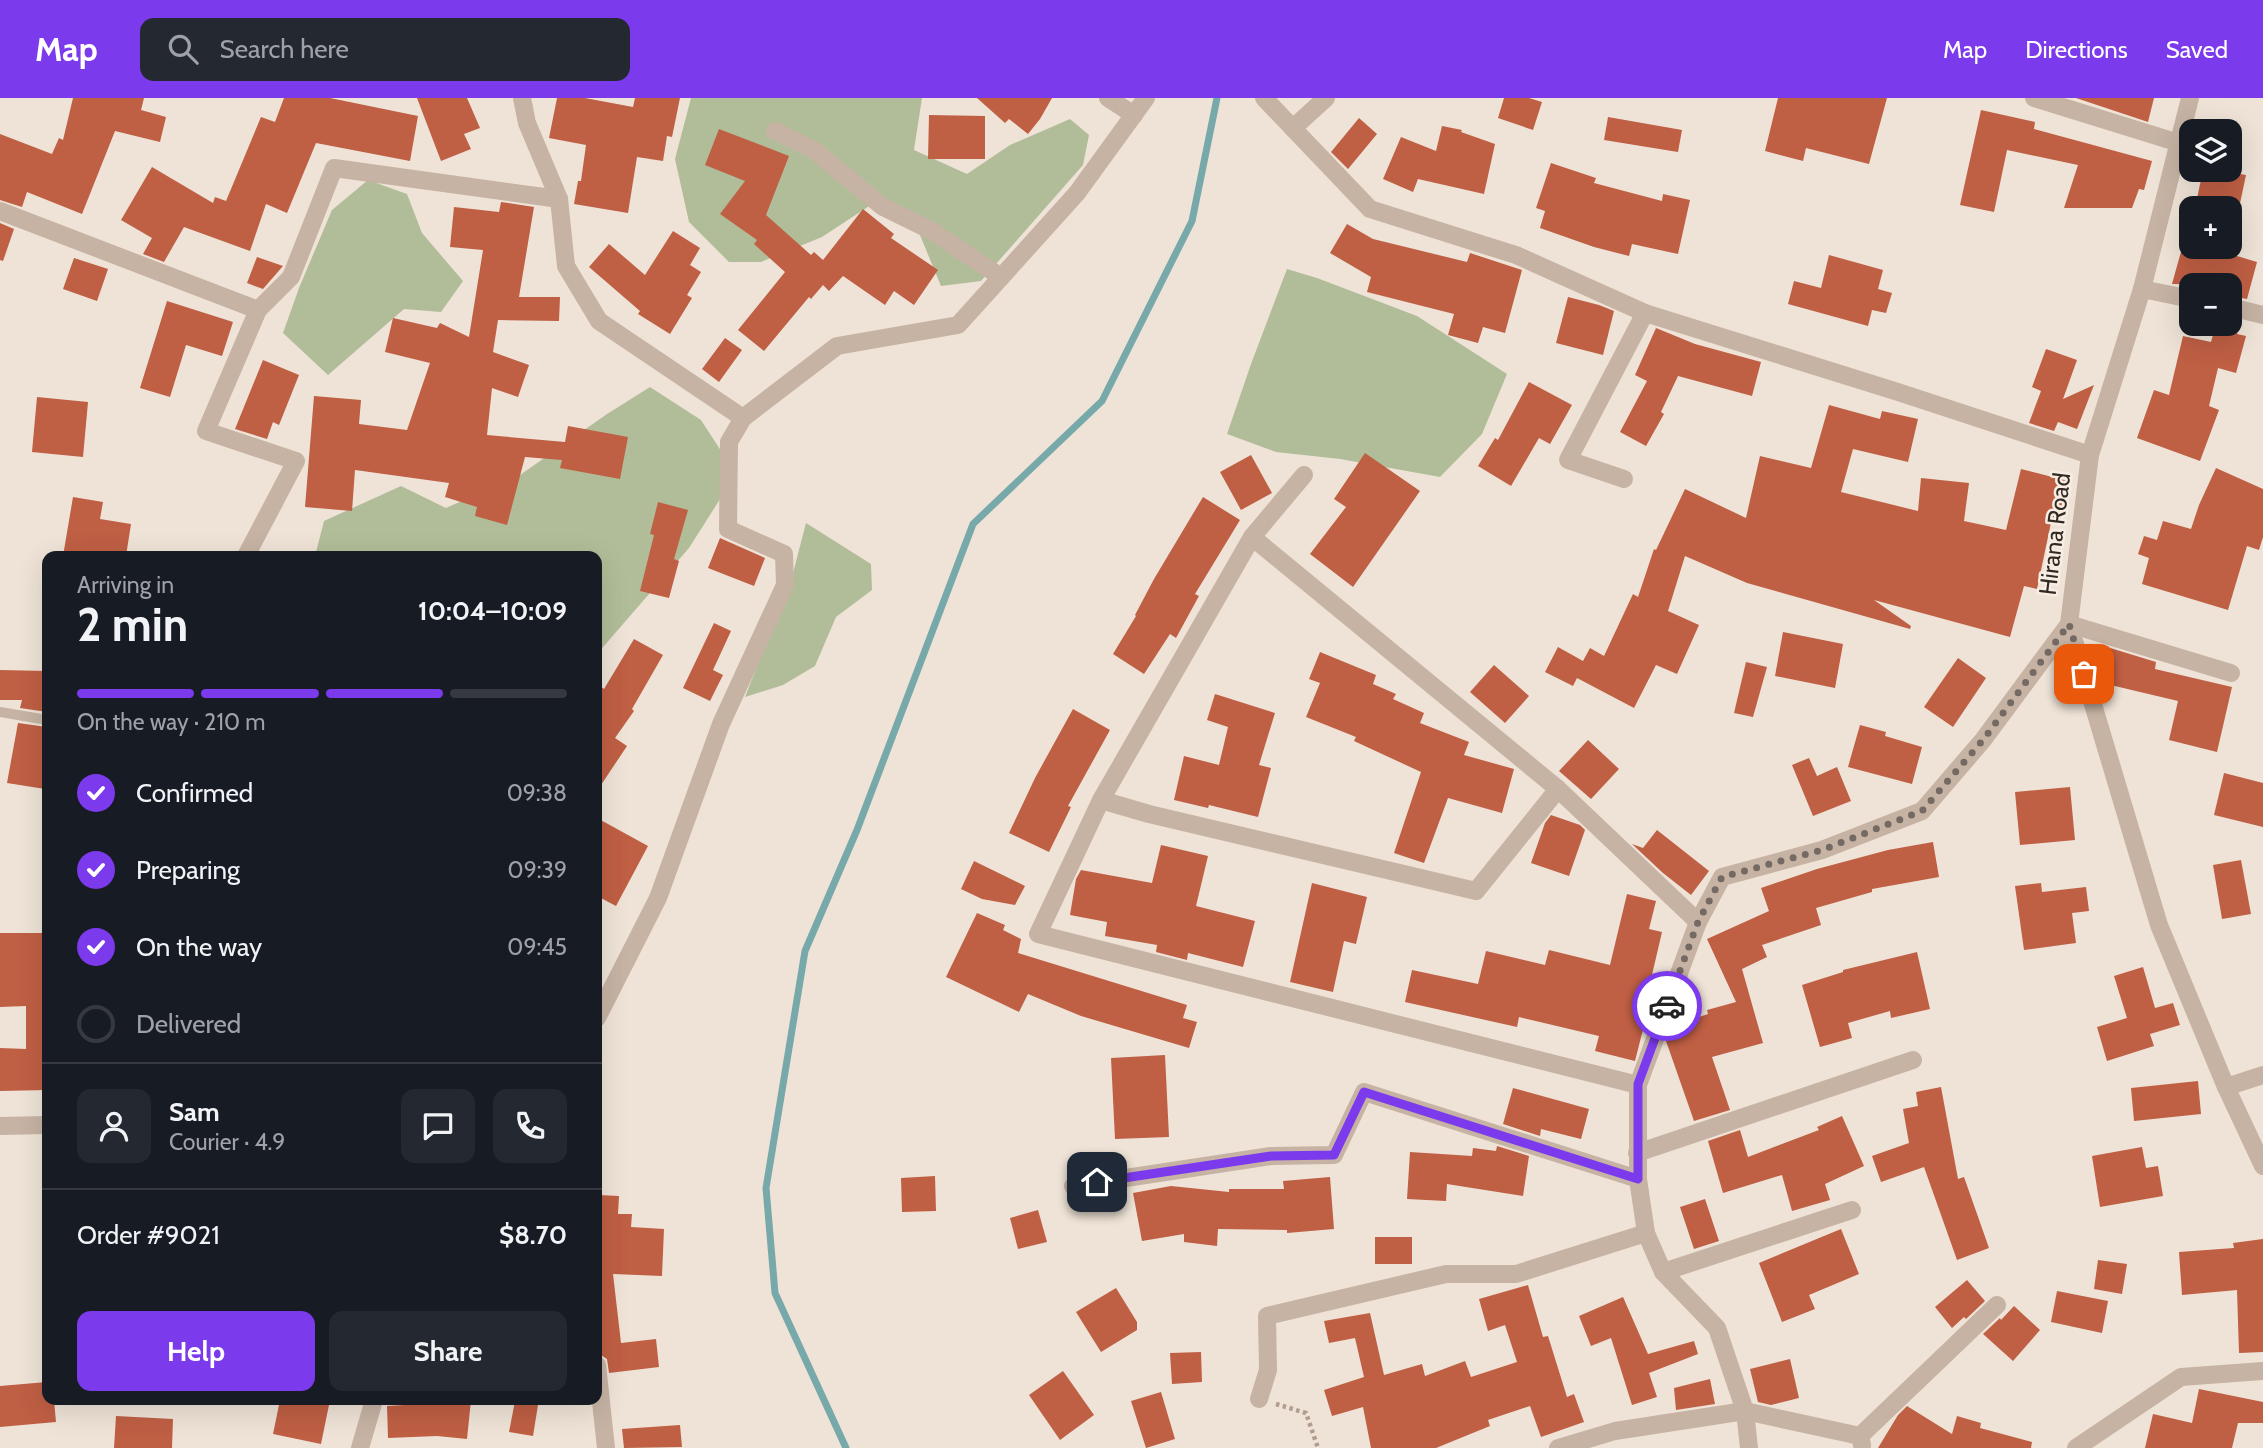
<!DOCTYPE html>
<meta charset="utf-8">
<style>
body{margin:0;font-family:Cabin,sans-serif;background:#242831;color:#f1f3f6;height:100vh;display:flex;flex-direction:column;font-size:26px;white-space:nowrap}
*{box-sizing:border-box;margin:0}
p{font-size:23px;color:#9ea1a6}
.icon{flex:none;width:38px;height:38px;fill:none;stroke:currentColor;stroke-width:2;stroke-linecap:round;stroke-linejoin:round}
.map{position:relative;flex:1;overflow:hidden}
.panel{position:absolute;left:42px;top:453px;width:560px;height:854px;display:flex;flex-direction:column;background:#171b24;border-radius:14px;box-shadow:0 7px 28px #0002}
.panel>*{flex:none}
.buttons{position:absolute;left:2179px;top:21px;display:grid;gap:14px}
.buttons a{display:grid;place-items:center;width:63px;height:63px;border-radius:14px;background:#171b24;box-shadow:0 7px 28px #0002;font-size:35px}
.pin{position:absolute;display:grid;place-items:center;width:60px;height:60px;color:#fff;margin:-30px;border-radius:14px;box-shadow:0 4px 10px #0006}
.courier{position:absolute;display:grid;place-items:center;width:70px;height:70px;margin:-35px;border:5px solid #7c3aed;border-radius:50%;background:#fff;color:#222;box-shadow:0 2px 9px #0007}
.overview em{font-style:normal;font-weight:700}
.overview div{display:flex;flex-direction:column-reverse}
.overview{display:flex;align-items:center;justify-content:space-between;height:119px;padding:0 35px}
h1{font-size:46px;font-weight:700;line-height:52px}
.bar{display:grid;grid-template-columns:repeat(4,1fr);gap:10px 7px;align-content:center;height:84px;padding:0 35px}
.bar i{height:9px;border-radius:5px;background:#363941}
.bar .selected{background:#7c3aed}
.bar p{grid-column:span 4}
.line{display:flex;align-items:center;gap:18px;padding:0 35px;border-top:2px solid #363941}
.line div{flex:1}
.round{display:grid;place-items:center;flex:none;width:74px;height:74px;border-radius:14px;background:#242831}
ol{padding:0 35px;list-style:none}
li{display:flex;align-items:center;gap:21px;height:77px}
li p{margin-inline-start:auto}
li .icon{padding:7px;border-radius:50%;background:#7c3aed;color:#fff;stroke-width:4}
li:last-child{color:#9ea1a6}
li i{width:38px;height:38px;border:4px solid #363941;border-radius:50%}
.cta{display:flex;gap:14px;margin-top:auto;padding:14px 35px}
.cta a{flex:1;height:80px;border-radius:14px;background:#7c3aed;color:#fff;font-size:28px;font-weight:700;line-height:80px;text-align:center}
.cta a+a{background:#242831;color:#f1f3f6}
header{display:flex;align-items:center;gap:42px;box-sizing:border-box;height:98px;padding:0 35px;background:#7c3aed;color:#fff}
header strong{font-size:33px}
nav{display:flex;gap:38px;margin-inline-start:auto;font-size:24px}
.search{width:490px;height:63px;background:#242831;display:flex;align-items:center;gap:18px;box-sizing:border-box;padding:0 24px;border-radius:14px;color:#9ea1a6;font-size:26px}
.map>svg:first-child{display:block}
.green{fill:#b1bd98}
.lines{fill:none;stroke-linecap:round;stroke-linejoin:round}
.stream{stroke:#78a9aa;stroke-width:7}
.building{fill:#bf5f44}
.path{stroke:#b19d8e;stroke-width:4.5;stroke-dasharray:3.5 3.5;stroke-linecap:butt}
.service{stroke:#c6b3a4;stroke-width:10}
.minor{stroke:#c6b3a4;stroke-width:18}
.tertiary{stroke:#c6b3a4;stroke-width:18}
.done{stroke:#746a63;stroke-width:7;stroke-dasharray:0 12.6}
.route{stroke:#7c3aed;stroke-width:9}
.labels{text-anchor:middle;stroke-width:5;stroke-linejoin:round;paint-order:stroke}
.street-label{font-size:24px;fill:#322925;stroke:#f7ede2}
</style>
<header>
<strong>Map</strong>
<div class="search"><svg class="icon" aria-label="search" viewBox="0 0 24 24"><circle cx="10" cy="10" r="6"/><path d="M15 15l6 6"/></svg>Search here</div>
<nav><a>Map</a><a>Directions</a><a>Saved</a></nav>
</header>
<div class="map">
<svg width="2263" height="1350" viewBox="0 0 2263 1350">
<rect width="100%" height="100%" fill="#efe3d7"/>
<g class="green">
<polygon points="691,0 922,0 914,52 967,76 1010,47 1070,21 1089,37 1083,67 981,183 941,188 915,125 883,99 822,139 761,164 729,164 689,124 675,61"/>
<polygon points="368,82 407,96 422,135 463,183 441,214 404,211 328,277 283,235 299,190 332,112"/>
<polygon points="1287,171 1317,180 1417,218 1507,276 1482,336 1440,379 1340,361 1276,354 1227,336 1251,266"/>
<polygon points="650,289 701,322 736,376 689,450 597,556 597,458 315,458 324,423 401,388 446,410 520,377 607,316"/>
<polygon points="806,425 871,466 872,492 836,519 815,568 783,587 745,599 792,479"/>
</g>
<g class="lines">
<polyline class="stream" points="846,1350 775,1195 766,1090 805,853 857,732 973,426 1102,303 1192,123 1217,0"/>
</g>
<g class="building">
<polygon points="73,0 144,0 141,12 166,19 160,44 115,33 82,116 27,94 22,109 0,102 0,36 52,56 59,40 63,42"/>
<polygon points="284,0 330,0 418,18 410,63 316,45 287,115 266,106 250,153 184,129 164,164 143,156 152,140 121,122 152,69 213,105 215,99 226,103 261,19 275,24"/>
<polygon points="417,0 467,0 480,30 464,36 471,51 441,63"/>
<polygon points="557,0 585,0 633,9 635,0 680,0 672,39 667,38 663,63 637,59 628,115 574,106 578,83 581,83 586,47 549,40"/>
<polygon points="977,0 1052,0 1040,21 1028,36 1009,21 1005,25"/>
<polygon points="1504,0 1529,0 1542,4 1533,32 1498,20"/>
<polygon points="1778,0 1887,0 1869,66 1806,50 1803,63 1765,53"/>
<polygon points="2076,0 2154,0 2148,24"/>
<polygon points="1981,12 2035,24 2034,31 2152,63 2144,92 2139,91 2132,110 2064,110 2078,67 2007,52 1994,114 1960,107"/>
<polygon points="929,17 985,18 985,61 928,61"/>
<polygon points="1608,19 1682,32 1678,54 1604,42"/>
<polygon points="1359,20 1377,36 1348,71 1331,54"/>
<polygon points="1442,28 1462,32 1461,34 1495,46 1484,96 1418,81 1413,94 1383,81 1401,39 1436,53"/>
<polygon points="719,31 789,58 766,117 811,157 814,154 823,162 863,111 894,136 891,140 938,172 914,207 894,193 885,207 843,178 829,193 823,187 811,201 809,199 764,253 738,232 785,174 754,146 757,142 720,116 745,83 705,67"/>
<polygon points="1551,65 1596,80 1594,85 1662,103 1663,96 1690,102 1678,156 1632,146 1629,158 1594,149 1540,130 1545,113 1536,110"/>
<polygon points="2203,72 2218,72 2246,77 2239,110 2195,110"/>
<polygon points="501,104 534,109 519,199 560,199 559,223 498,222 493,254 529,267 518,299 492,290 487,337 565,344 568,328 628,339 620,381 560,370 562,362 525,359 507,427 475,418 477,409 445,399 449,385 355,372 352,413 305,409 314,298 361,302 359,326 407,332 430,265 385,254 393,220 437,230 440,225 469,239 483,152 450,149 454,109 499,114"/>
<polygon points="0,125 14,131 3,163 0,162"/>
<polygon points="1347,126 1373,141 1467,164 1470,155 1522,172 1505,235 1483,229 1478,245 1448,237 1454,216 1367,194 1371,179 1330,155"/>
<polygon points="673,133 700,150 690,167 701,174 687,197 692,200 670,236 638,216 640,213 589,169 609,146 645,177"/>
<polygon points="2184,143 2191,145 2191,149 2207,149 2257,164 2247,201 2230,198 2230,187 2172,186"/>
<polygon points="1829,157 1883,172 1878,191 1892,195 1886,215 1872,212 1868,228 1788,206 1794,183 1821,190"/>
<polygon points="257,159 283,168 263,191 247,185"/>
<polygon points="74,160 108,171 97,203 63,191"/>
<polygon points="1568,199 1599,207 1614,213 1603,257 1556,245"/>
<polygon points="167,203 233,224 222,258 186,247 170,299 140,290"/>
<polygon points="2230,221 2241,223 2237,236 2246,238 2236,275 2218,270 2209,308 2219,312 2200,363 2137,340 2154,292 2169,297 2183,238 2211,244 2215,229 2230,234"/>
<polygon points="1656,230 1695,246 1761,264 1752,298 1678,278 1661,314 1664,316 1646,348 1620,334 1647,283 1635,277"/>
<polygon points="725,240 742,252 719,284 702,271"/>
<polygon points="2046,251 2077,262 2063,301 2094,287 2077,331 2058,324 2054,333 2029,325 2041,293 2032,289"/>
<polygon points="263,262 299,277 279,327 273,324 267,341 235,331"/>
<polygon points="1529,284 1572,307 1550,346 1539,340 1511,388 1478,368 1495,340 1498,342"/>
<polygon points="37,299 88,304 83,359 32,354"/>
<polygon points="1829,307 1880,321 1882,313 1918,321 1908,364 1853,351 1841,394 1918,413 1921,380 1969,385 1964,423 2006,432 2021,371 2068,383 2058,421 2052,420 2037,491 2024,488 2010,539 1874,502 1911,528 1910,531 1747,485 1685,458 1668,513 1699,527 1677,576 1656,567 1634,610 1577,580 1573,588 1545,574 1558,549 1583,563 1590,550 1604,558 1633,496 1638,499 1654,451 1656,452 1685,391 1746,420 1760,358 1811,370"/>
<polygon points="1365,355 1420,393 1353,489 1310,456 1346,409 1334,401"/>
<polygon points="1251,357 1272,395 1241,412 1220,374"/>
<polygon points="2216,370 2263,391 2263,439 2259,452 2247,448 2228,512 2142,486 2149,460 2138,456 2144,438 2157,442 2163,423 2191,431 2199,407"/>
<polygon points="73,399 103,404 100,421 131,426 126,458 63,458"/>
<polygon points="1203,399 1240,422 1195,496 1199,498 1176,540 1170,536 1144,576 1113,556 1136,518 1135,517 1154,481"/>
<polygon points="658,404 688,412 674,461 679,463 669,500 640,493 654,437 650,436"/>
<polygon points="720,440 765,460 754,488 708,470"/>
<polygon points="714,525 731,533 713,572 723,577 710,603 683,590"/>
<polygon points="1783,534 1843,546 1835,590 1775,578"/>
<polygon points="634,541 663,557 632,611 634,613 615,640 627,648 597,693 597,586 604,591"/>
<polygon points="2107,549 2156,564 2155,571 2232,589 2217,654 2169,642 2178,603 2098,584"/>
<polygon points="1320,554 1376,577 1373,586 1396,596 1393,601 1424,615 1420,625 1469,644 1464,657 1514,671 1502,715 1448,700 1424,765 1394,755 1421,674 1354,643 1356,639 1306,619 1320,585 1309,581"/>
<polygon points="1958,560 1986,580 1953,629 1924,609"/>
<polygon points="1746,564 1767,569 1753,619 1734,615"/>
<polygon points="1494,567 1529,598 1505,625 1470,594"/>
<polygon points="0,572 47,573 47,614 20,610 22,602 0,602"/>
<polygon points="1215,596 1275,615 1259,667 1271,670 1258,719 1209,707 1208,710 1174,702 1184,658 1219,667 1228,629 1207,622"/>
<polygon points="1073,611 1110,632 1068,708 1071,709 1049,754 1009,735 1035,680"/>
<polygon points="18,625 47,629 45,691 7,685"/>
<polygon points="1860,627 1886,634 1885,638 1922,649 1912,686 1848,669"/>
<polygon points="1588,642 1619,671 1591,701 1559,673"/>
<polygon points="1809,660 1817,678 1837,669 1851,703 1813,718 1792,667"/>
<polygon points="2224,675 2263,685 2263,729 2214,717"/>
<polygon points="2070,689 2075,742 2020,747 2015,694"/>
<polygon points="1551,717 1580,727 1585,732 1569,778 1531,765 1545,725"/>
<polygon points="597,720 648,748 616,808 597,798"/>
<polygon points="1657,732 1709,773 1691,797 1663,775 1632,746 1643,750"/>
<polygon points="1933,744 1939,779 1872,791 1872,794 1816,810 1821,827 1762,847 1767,859 1742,871 1763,945 1712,959 1730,1012 1694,1023 1666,943 1672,928 1708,916 1707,912 1736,904 1707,841 1769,813 1761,790 1817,771 1888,752"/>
<polygon points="1161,747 1208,758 1196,808 1255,823 1243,869 1188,855 1187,862 1156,854 1157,847 1105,838 1107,824 1070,817 1076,781 1081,772 1152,785"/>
<polygon points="2241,762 2251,816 2222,821 2213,767"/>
<polygon points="974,763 1025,788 1015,807 982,801 961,791"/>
<polygon points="1312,785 1367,799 1356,846 1344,843 1333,894 1290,884"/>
<polygon points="2041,785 2042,794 2086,789 2089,813 2072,815 2076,845 2024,852 2015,788"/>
<polygon points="1627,796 1656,803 1649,831 1662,834 1648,894 1652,896 1635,963 1595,953 1599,938 1519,919 1517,929 1405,904 1412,872 1478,886 1486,853 1545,867 1549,852 1610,867"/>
<polygon points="977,815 1005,827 1003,832 1021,841 1018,855 1187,907 1183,920 1197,924 1189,950 1081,918 1028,896 1019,914 946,879"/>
<polygon points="0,835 47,835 47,992 0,993 0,950 26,951 26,908 0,909"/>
<polygon points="1917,854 1930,911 1891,920 1890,913 1848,925 1852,940 1820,949 1802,887 1843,874 1843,872"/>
<polygon points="2143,869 2155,910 2173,905 2180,927 2150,936 2154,948 2107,963 2097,929 2127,920 2114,878"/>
<polygon points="1165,957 1169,1039 1115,1041 1111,960"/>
<polygon points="2198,983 2201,1016 2134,1023 2131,990"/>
<polygon points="1941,989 1958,1081 1964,1079 1989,1150 1957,1162 1924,1069 1881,1084 1872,1058 1909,1045 1903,1011 1918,1008 1916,994"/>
<polygon points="1513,990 1589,1011 1581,1041 1541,1031 1540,1038 1503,1026"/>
<polygon points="1842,1018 1864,1068 1825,1086 1830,1102 1792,1113 1782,1077 1723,1095 1708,1043 1740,1032 1748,1059 1819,1032 1817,1029"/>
<polygon points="1497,1048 1529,1058 1523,1098 1447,1086 1446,1103 1407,1101 1410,1054 1472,1058 1473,1050 1496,1053"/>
<polygon points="2142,1049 2146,1070 2158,1068 2163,1098 2100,1109 2092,1058"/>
<polygon points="935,1078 936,1113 902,1114 901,1080"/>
<polygon points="1330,1079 1334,1131 1287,1135 1287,1132 1218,1131 1217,1148 1184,1144 1184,1136 1142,1143 1133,1095 1171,1088 1229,1094 1229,1091 1284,1091 1283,1083"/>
<polygon points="598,1097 619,1098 618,1116 632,1116 631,1129 664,1131 662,1178 613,1176 621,1245 656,1241 659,1269 609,1275 607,1261 599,1256 597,1238"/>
<polygon points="1705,1101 1719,1143 1694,1151 1680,1109"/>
<polygon points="1038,1112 1047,1144 1018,1151 1010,1120"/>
<polygon points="1841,1131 1859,1176 1809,1197 1815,1211 1782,1224 1759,1165"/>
<rect x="1375" y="1139" width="37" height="27"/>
<polygon points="2263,1141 2263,1254 2239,1255 2237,1192 2182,1197 2179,1154 2234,1150 2233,1145"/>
<polygon points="2098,1162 2127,1166 2122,1196 2094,1191"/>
<polygon points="1967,1182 1985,1203 1966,1221 1964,1219 1952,1230 1935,1209"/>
<polygon points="1528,1187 1543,1239 1548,1238 1567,1299 1574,1296 1584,1324 1541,1339 1530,1308 1488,1322 1490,1328 1436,1350 1371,1350 1363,1309 1332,1318 1324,1292 1364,1279 1355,1240 1329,1245 1324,1223 1370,1215 1384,1277 1422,1266 1425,1278 1465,1263 1471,1279 1517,1264 1505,1227 1488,1233 1479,1201"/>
<polygon points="1116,1190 1137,1224 1137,1232 1101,1254 1076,1214"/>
<polygon points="2057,1193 2108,1203 2102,1235 2051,1224"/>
<polygon points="1623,1199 1648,1256 1694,1243 1698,1256 1649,1275 1657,1299 1632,1307 1611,1240 1591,1248 1579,1218"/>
<polygon points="2014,1208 2040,1232 2013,1263 1983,1236 2000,1220 2001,1222"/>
<polygon points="1201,1254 1202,1284 1172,1286 1170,1255"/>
<polygon points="1790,1261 1799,1300 1771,1307 1758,1304 1750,1271"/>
<polygon points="1063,1273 1094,1317 1060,1342 1029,1297"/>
<polygon points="1710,1281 1715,1306 1676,1312 1674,1290"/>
<polygon points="47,1284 47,1302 54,1302 56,1324 0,1329 0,1288"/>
<polygon points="2199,1291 2263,1304 2263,1325 2238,1325 2232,1350 2145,1350 2153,1316 2192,1325"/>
<polygon points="1161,1294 1175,1341 1146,1350 1131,1303"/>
<polygon points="280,1302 330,1302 321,1346 273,1336"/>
<polygon points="404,1302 471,1302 467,1341 437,1338 388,1340 387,1308 404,1307"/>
<polygon points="515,1303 538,1307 533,1338 509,1334"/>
<polygon points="1907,1308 1952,1336 1957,1318 1981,1325 1980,1330 2032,1344 2031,1350 1878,1350 1898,1317"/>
<polygon points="116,1318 173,1321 172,1350 114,1350"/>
<polygon points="680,1327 682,1349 624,1350 622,1331"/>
</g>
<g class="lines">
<polyline class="path" points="1276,1306 1306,1315 1318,1350"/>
<polyline class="service" points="0,614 47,622"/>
<g class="minor">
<polyline points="522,0 527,25 559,101 566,168 599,223 743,320"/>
<polyline points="1108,0 1134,17"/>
<polyline points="1264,0 1370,111 1516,157 1645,215 1898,294 2090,357"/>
<polyline points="2034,0 2179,45"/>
<polyline points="1293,30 1326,0"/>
<polyline points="775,33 814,52 883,109 932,133 1001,179"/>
<polyline points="0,113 258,212 291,179 334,70 559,101"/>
<polyline points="2142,191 2191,201"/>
<polyline points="2230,209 2263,217"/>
<polyline points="1624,381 1568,362 1645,215"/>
<polyline points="1252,439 1304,377"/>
<polyline points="246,458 296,363 206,333 258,212"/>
<polyline points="1101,702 1149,716 1476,793 1558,691"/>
<polyline points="597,920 658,800 721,626 785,487 784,456 728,431 729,344 743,320 837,248 958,227 1077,95 1146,0"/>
<polyline points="1638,987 1038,836 1101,702 1252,439 1558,691 1698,824"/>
<polyline points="2226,989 2263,977"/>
<polyline points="0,1028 47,1027"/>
<polyline points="1637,1055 1913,962"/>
<polyline points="1073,1088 1271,1058 1334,1057 1364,994 1638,1081"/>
<polyline points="1663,1174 1852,1112"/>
<polyline points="597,1267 606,1350"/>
<polyline points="1259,1301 1268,1272 1267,1218 1446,1176 1516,1176 1646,1135"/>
<polyline points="1862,1347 1860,1338 1997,1207"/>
<polyline points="360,1350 374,1302"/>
<polyline points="1558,1350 1615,1333 1745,1313 1860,1338"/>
<polyline points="1749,1350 1745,1313 1717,1230 1663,1174 1646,1135 1638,1081 1638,987 1698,824 1722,779 1822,752 1922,713 1983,642 2069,526 2231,575"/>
<polyline points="2076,1350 2181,1279 2263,1273"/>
</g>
<polyline class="tertiary" points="2190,0 2142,191 2090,357 2069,526 2159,827 2226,989 2263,1068"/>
</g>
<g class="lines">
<polyline class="done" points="1667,908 1698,824 1722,779 1822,752 1922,713 1983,642 2069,526 2084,576"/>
<polyline class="route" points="1097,1084 1271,1058 1334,1057 1364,994 1638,1081 1638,986 1667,908"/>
</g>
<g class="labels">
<g class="street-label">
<text transform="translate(2055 436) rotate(-83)" y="8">Hirana Road</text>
</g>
</g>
</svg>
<div class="buttons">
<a><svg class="icon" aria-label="layers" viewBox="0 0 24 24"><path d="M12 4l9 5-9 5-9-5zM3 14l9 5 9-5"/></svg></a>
<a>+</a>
<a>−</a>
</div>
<div class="pin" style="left:2084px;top:576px;background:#ea580c"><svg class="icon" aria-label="bag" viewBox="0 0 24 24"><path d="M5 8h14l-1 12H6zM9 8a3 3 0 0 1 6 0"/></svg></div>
<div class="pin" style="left:1097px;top:1084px;background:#1f2937"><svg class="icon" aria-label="home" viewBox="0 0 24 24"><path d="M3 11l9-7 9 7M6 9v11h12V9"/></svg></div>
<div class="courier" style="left:1667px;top:908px"><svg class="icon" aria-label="car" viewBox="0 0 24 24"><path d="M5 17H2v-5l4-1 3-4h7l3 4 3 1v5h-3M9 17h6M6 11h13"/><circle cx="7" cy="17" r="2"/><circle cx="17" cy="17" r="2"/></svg></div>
<section class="panel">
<div class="overview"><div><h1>2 min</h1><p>Arriving in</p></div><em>10:04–10:09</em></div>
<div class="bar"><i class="selected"></i><i class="selected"></i><i class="selected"></i><i></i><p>On the way · 210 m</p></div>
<ol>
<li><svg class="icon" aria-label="check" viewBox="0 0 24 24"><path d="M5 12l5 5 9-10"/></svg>Confirmed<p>09:38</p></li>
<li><svg class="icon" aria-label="check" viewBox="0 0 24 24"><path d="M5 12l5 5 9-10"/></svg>Preparing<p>09:39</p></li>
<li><svg class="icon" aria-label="check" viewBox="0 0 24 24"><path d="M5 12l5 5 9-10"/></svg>On the way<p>09:45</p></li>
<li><i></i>Delivered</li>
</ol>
<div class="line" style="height:126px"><a class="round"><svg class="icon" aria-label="person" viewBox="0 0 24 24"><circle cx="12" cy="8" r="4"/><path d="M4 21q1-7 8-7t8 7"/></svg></a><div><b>Sam</b><p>Courier · 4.9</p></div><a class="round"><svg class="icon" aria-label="chat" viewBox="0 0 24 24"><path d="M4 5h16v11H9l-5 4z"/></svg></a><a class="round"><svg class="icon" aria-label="phone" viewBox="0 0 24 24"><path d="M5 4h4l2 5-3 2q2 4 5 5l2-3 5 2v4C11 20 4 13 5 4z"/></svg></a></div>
<div class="line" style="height:91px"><div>Order #9021</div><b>$8.70</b></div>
<div class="cta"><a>Help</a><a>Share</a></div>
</section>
</div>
